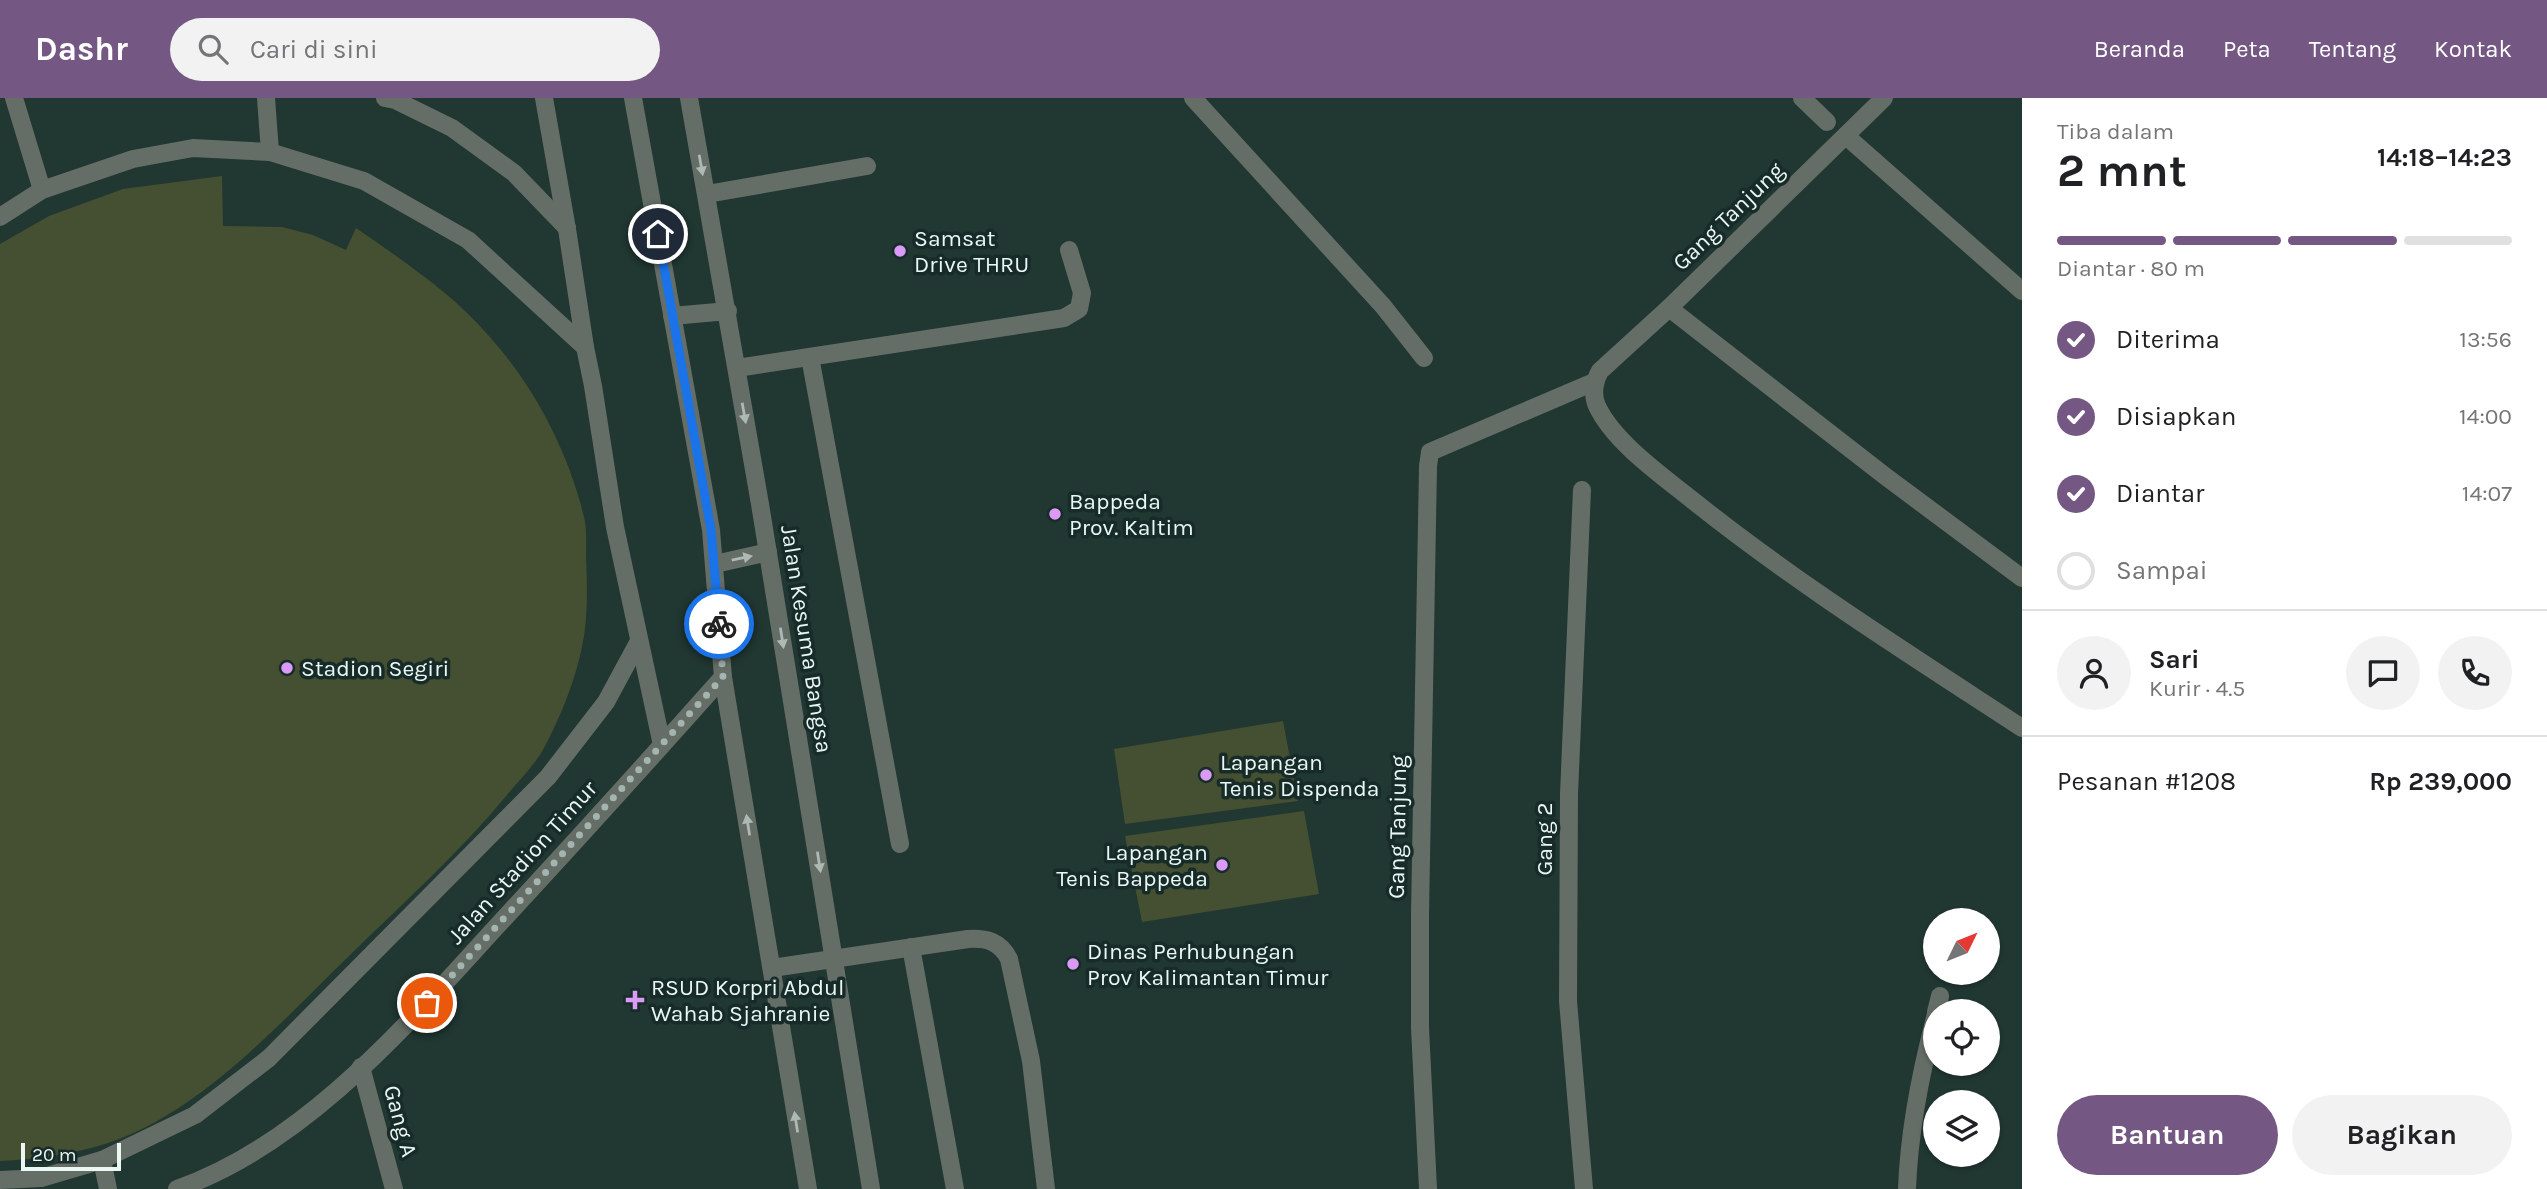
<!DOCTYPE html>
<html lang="id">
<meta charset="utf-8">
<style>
body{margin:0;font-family:Karla,sans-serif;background:#f2f2f2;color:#202124;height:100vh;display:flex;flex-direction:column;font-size:26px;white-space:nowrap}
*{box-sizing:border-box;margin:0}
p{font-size:23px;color:#757577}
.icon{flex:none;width:38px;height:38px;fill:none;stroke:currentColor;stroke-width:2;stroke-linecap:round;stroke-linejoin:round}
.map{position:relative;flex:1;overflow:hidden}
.sheet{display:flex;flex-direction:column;background:#fff;width:525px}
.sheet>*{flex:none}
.needle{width:46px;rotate:47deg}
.tools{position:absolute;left:1923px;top:810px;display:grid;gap:14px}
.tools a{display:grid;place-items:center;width:77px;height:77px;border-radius:50%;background:#fff;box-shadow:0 2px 5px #0004;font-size:35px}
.scale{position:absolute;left:21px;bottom:18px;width:100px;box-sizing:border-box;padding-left:7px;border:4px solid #eaf7f3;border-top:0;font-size:19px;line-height:24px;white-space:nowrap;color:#eaf7f3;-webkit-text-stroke:5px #172c28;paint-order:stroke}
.pin{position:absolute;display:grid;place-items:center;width:60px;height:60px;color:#fff;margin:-30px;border:4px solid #fff;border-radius:50%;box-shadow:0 2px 7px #0007}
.courier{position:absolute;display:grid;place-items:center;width:70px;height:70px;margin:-35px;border:5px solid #1a73e8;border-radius:50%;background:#fff;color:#222;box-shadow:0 2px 9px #0007}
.headline em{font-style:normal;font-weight:700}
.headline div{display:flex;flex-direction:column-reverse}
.headline{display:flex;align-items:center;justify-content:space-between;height:119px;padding:0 35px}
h1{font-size:46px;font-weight:700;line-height:52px}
.bar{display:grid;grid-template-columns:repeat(4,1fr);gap:10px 7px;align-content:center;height:84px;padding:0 35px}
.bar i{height:9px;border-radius:5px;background:#e0e0e0}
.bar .current{background:#745782}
.bar p{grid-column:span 4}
.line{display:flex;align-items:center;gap:18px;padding:0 35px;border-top:2px solid #e0e0e0}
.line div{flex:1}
.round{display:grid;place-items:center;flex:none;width:74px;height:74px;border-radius:37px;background:#f2f2f2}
ol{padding:0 35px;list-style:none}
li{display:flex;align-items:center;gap:21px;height:77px}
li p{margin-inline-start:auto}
li .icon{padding:7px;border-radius:50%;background:#745782;color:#fff;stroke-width:4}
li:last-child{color:#757577}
li i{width:38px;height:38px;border:4px solid #e0e0e0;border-radius:50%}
.action{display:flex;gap:14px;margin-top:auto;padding:14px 35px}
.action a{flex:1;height:80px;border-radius:42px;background:#745782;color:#fff;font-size:28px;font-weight:700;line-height:80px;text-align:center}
.action a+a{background:#f2f2f2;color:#202124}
header{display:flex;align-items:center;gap:42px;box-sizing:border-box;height:98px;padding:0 35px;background:#745782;color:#fff}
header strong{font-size:33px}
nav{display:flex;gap:38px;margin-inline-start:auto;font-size:24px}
.search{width:490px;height:63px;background:#f2f2f2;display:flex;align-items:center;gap:18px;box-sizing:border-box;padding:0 24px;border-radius:38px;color:#757577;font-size:26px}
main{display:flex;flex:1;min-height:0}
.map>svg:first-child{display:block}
.green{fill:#455032}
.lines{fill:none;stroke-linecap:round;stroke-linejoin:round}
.service{stroke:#656d67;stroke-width:18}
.minor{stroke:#656d67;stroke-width:18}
.tertiary{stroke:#656d67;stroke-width:18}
.oneway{fill:#aeb9b4}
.done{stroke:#a4b4af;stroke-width:7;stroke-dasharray:0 12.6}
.route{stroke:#1a73e8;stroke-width:9}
.poi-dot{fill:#da9af6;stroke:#172c28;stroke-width:2.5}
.labels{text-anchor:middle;stroke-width:7;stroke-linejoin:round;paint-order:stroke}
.street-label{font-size:23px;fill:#eaf7f3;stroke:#172c28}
.poi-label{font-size:23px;fill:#eaf7f3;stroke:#172c28;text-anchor:start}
</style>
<header>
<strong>Dashr</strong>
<div class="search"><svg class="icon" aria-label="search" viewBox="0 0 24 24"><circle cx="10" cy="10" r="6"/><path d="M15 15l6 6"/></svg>Cari di sini</div>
<nav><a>Beranda</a><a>Peta</a><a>Tentang</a><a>Kontak</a></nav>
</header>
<main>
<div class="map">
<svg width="2022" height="1091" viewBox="0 0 2022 1091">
<rect width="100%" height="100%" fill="#213732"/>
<g class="green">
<path d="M222 78 223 128 282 129 313 137 346 152 356 130C402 162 452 195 489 238 534 288 568 353 584 419 587 431 586 445 586 458 587 484 588 512 584 538 578 576 562 616 544 650 535 667 519 682 507 697 459 755 403 805 349 858 280 925 198 1017 105 1046 70 1057 35 1061 0 1063V146L49 118 123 91Z"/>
<polygon points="1283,623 1298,703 1125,726 1114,651"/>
<polygon points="1304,713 1319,796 1142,824 1125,738"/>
</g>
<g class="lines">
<g class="service">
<polyline points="14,0 42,92"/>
<polyline points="266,0 270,54"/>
<polyline points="385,0 395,2 452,30 514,75 567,130"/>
<polyline points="544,0 567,131 585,249 593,288 615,429 662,647"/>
<polyline points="1193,0 1383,208 1424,260"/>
<polyline points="1802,0 1827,24"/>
<polyline points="707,96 867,68"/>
<polyline points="0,119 42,92 133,61 193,50 270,54 364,83 468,142 585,249"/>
<polyline points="810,259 900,746"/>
<polyline points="737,270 1064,220 1079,211 1082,195 1069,152"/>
<polyline points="911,849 955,1091"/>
<path d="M772 870 968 841C986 840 1000 843 1009 861L1031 963 1046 1091"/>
<polyline points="0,1082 41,1080 102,1062"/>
<polyline points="108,1091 102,1062 195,1017 269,960 548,679 606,604 639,543"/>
</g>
<g class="minor">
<path d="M1884 0 1669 210 1600 273C1594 283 1592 297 1597 308 1614 344 1660 376 1691 401 1796 485 1909 556 2022 630"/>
<polyline points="1846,38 2022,193"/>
<polyline points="1669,210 1885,378 2022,480"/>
<polyline points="1582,392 1569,696 1568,903 1584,1091"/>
<polyline points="1936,914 1940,898"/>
<polyline points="361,969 394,1091"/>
<path d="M177 1091C306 1046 408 925 498 827 574 745 649 662 723 579"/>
<polyline points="1428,1091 1420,930 1420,816 1428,368 1430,354 1594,284"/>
<path d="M1907 1091C1909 1032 1921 973 1936 916"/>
</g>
<g class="tertiary">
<polyline points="633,0 711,432 723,579 808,1091"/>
<polyline points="689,0 760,406 871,1091"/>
<polyline points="672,218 728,213"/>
<polyline points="715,466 768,454"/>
</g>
</g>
<defs><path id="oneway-solid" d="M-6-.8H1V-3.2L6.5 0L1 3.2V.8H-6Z" transform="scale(1.75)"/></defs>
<g class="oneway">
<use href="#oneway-solid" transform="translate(701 67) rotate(80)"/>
<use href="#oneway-solid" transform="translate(744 315) rotate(80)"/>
<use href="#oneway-solid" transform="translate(742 460) rotate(-12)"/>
<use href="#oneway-solid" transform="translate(782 540) rotate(81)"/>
<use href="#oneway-solid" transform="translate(748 727) rotate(-99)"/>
<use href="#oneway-solid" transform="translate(819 764) rotate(81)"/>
<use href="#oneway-solid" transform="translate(796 1024) rotate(-99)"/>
</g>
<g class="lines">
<polyline class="done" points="427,905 723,579 719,526"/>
<polyline class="route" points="658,136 711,432 719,526"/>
</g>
<g class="poi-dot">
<circle cx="900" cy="153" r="7"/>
<circle cx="1055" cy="416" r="7"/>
<circle cx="287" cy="570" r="7"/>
<circle cx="1206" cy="677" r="7"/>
<circle cx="1222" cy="767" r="7"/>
<circle cx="1073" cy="866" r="7"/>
<path d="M631.5 891.5h7v7h7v7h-7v7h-7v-7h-7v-7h7z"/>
</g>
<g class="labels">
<g class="street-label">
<text transform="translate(1728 118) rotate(-44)" y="8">Gang Tanjung</text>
<text transform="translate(807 541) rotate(81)" y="8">Jalan Kesuma Bangsa</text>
<text transform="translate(1397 729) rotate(-89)" y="8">Gang Tanjung</text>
<text transform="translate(1544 741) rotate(-90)" y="8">Gang 2</text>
<text transform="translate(522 764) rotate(-48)" y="8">Jalan Stadion Timur</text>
<text transform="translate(401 1023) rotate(75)" y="8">Gang A</text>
</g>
<g class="poi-label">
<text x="914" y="148">Samsat<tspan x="914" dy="26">Drive THRU</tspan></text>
<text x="1069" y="411">Bappeda<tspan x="1069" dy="26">Prov. Kaltim</tspan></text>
<text x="301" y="578">Stadion Segiri</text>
<text x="1220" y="672">Lapangan<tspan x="1220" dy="26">Tenis Dispenda</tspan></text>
<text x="1208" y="762" text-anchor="end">Lapangan<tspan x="1208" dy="26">Tenis Bappeda</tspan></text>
<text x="1087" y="861">Dinas Perhubungan<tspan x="1087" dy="26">Prov Kalimantan Timur</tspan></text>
<text x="651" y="897">RSUD Korpri Abdul<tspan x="651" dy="26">Wahab Sjahranie</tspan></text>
</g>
</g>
</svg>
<div class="tools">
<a><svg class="needle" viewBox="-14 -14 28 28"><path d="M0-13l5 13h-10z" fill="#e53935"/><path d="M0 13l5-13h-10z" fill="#757577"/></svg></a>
<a><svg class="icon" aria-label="locate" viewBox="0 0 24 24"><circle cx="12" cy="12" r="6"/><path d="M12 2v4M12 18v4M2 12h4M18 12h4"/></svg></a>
<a><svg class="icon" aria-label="layers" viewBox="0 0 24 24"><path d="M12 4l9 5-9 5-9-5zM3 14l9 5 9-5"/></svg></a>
</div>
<div class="scale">20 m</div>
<div class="pin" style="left:427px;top:905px;background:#ea580c"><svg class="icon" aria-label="bag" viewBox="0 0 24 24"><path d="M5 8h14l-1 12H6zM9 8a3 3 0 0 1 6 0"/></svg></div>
<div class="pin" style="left:658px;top:136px;background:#1f2937"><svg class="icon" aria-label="home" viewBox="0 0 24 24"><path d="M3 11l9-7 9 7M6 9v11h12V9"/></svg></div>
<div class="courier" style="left:719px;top:526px"><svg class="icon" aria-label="bike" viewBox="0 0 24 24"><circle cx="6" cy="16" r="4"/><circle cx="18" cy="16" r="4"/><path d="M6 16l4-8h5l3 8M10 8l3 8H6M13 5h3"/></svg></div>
</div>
<section class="sheet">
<div class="headline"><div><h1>2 mnt</h1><p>Tiba dalam</p></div><em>14:18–14:23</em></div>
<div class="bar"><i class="current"></i><i class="current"></i><i class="current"></i><i></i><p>Diantar · 80 m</p></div>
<ol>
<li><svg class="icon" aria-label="check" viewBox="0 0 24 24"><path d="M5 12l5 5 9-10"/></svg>Diterima<p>13:56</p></li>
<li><svg class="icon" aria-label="check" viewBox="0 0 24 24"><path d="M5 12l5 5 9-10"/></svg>Disiapkan<p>14:00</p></li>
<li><svg class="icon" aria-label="check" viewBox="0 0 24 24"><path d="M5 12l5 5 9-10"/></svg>Diantar<p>14:07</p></li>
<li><i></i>Sampai</li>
</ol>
<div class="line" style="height:126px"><a class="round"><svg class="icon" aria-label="person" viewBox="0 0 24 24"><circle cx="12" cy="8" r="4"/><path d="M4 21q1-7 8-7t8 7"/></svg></a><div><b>Sari</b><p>Kurir · 4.5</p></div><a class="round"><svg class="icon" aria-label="chat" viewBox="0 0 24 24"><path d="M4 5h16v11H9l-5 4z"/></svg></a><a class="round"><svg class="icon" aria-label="phone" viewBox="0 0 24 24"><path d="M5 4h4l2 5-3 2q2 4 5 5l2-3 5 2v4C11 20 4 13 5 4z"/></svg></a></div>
<div class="line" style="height:91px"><div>Pesanan #1208</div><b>Rp 239,000</b></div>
<div class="action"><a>Bantuan</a><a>Bagikan</a></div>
</section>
</main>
